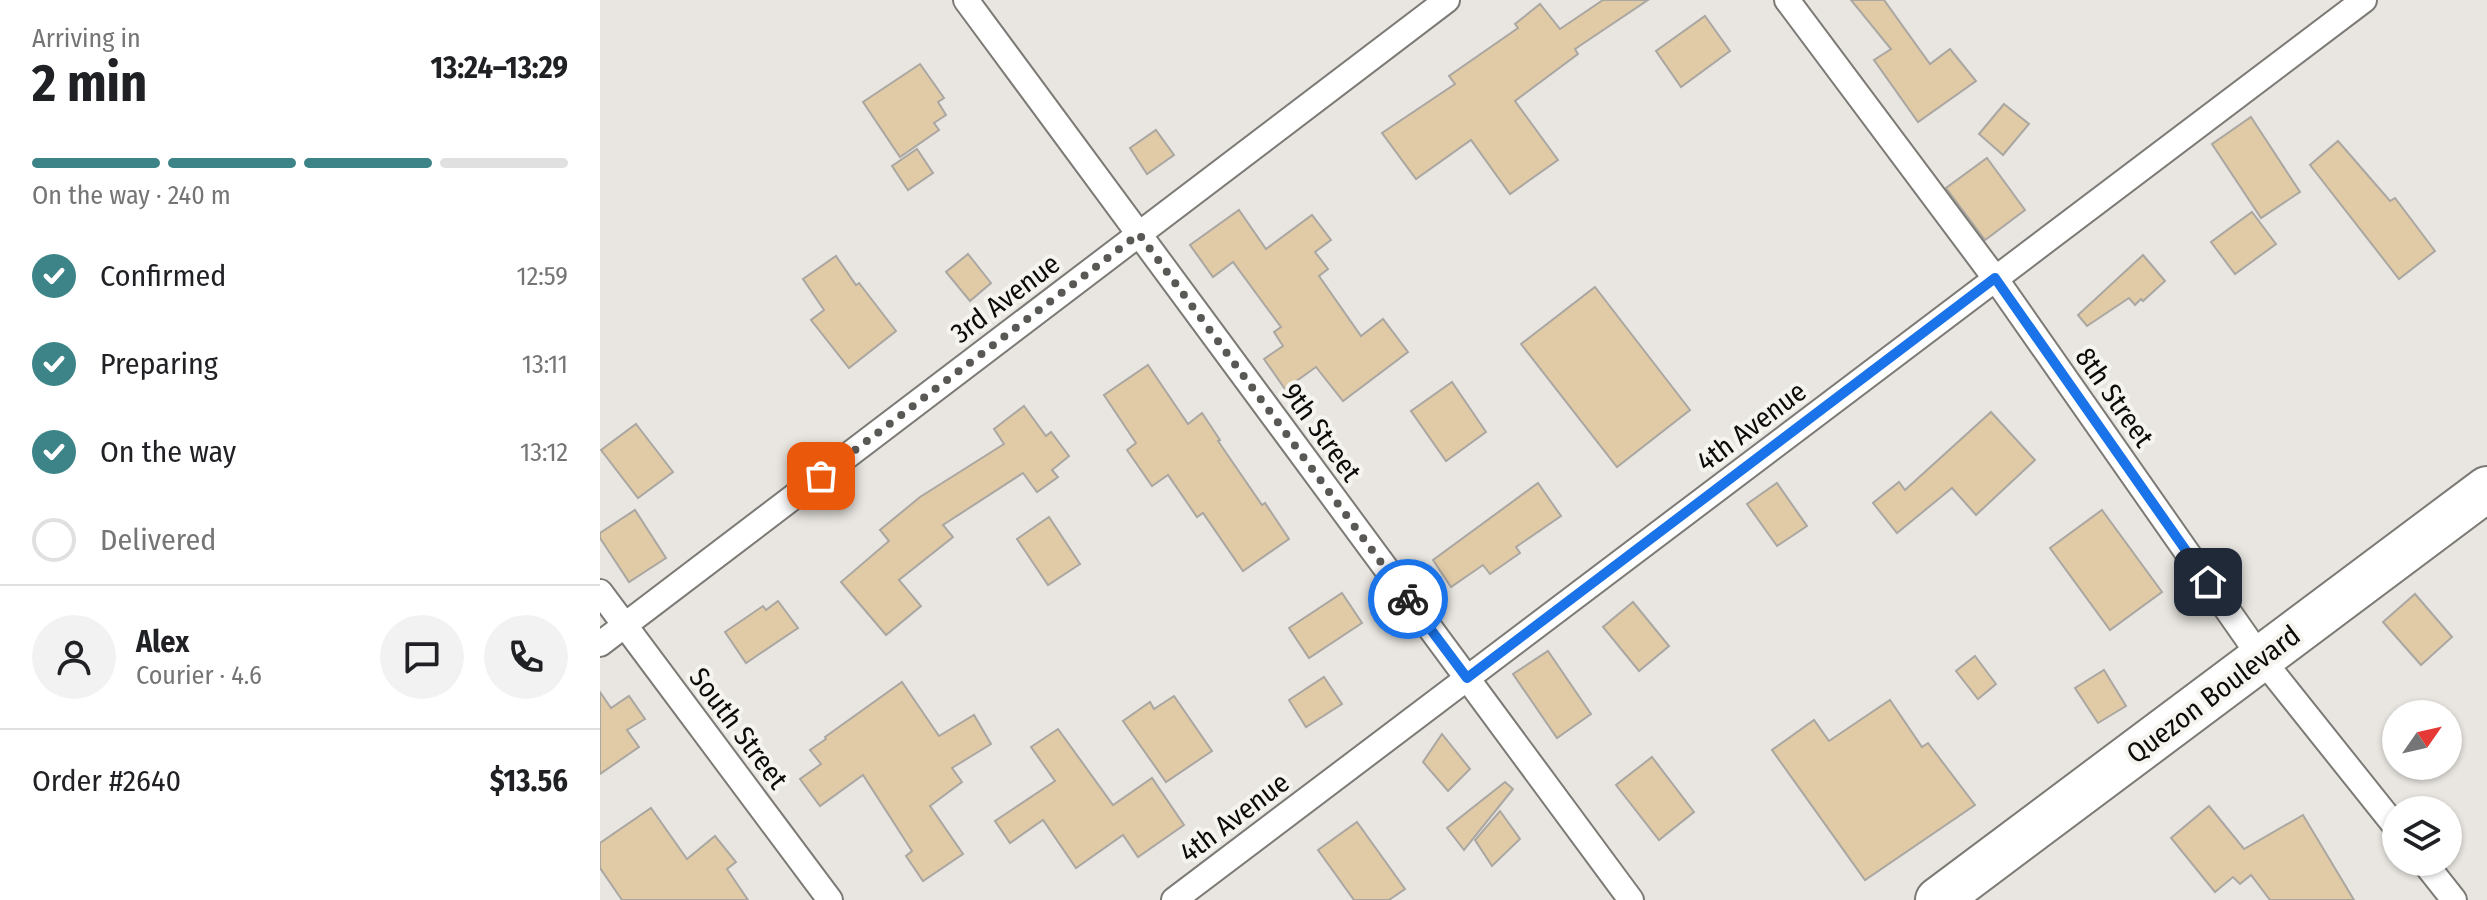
<!DOCTYPE html>
<meta charset="utf-8">
<style>
body{margin:0;font-family:"Fira Sans Condensed",sans-serif;background:#f2f2f2;color:#202124;height:100vh;display:flex;flex-direction:column;font-size:30px;white-space:nowrap}
*{box-sizing:border-box;margin:0}
p{font-size:26px;color:#757577}
.icon{flex:none;width:44px;height:44px;fill:none;stroke:currentColor;stroke-width:2;stroke-linecap:round;stroke-linejoin:round}
.map{position:relative;flex:1;overflow:hidden}
.side{display:flex;flex-direction:column;background:#fff;width:600px}
.side>*{flex:none}
.needle{width:52px;rotate:56deg}
.controls{position:absolute;left:1782px;top:700px;display:grid;gap:16px}
.controls a{display:grid;place-items:center;width:80px;height:80px;border-radius:50%;background:#fff;box-shadow:0 2px 6px #0004;font-size:40px}
.pin{position:absolute;display:grid;place-items:center;width:68px;height:68px;color:#fff;margin:-34px;border-radius:16px;box-shadow:0 4px 12px #0006}
.courier{position:absolute;display:grid;place-items:center;width:80px;height:80px;margin:-40px;border:6px solid #1a73e8;border-radius:50%;background:#fff;color:#222;box-shadow:0 2px 10px #0007}
.overview em{font-style:normal;font-weight:700}
.overview div{display:flex;flex-direction:column-reverse}
.overview{display:flex;align-items:center;justify-content:space-between;height:136px;padding:0 32px}
h1{font-size:52px;font-weight:700;line-height:60px}
.bar{display:grid;grid-template-columns:repeat(4,1fr);gap:12px 8px;align-content:center;height:96px;padding:0 32px}
.bar i{height:10px;border-radius:6px;background:#e0e0e0}
.bar .selected{background:#3c8487}
.bar p{grid-column:span 4}
.line{display:flex;align-items:center;gap:20px;padding:0 32px;border-top:2px solid #e0e0e0}
.line div{flex:1}
.round{display:grid;place-items:center;flex:none;width:84px;height:84px;border-radius:42px;background:#f2f2f2}
ol{padding:0 32px;list-style:none}
li{display:flex;align-items:center;gap:24px;height:88px}
li p{margin-inline-start:auto}
li .icon{padding:8px;border-radius:50%;background:#3c8487;color:#fff;stroke-width:4}
li:last-child{color:#757577}
li i{width:44px;height:44px;border:4px solid #e0e0e0;border-radius:50%}
main{display:flex;flex:1;min-height:0}
.map>svg:first-child{display:block}
.building{fill:#e1caa6;stroke:#aaa7a2;stroke-width:2}
.lines{fill:none;stroke-linecap:round;stroke-linejoin:round}
.street-casing{stroke:#7c7a75;stroke-width:28}
.highway-casing{stroke:#7c7a75;stroke-width:48}
.street{stroke:#fff;stroke-width:24}
.highway{stroke:#fff;stroke-width:44}
.done{stroke:#595855;stroke-width:8;stroke-dasharray:0 14.4}
.route{stroke:#1a73e8;stroke-width:10}
.labels{text-anchor:middle;stroke-width:8;stroke-linejoin:round;paint-order:stroke}
.street-label{font-size:28px;fill:#0c0b0a;stroke:#f6f4ee}
</style>
<main>
<section class="side">
<div class="overview"><div><h1>2 min</h1><p>Arriving in</p></div><em>13:24–13:29</em></div>
<div class="bar"><i class="selected"></i><i class="selected"></i><i class="selected"></i><i></i><p>On the way · 240 m</p></div>
<ol>
<li><svg class="icon" aria-label="check" viewBox="0 0 24 24"><path d="M5 12l5 5 9-10"/></svg>Confirmed<p>12:59</p></li>
<li><svg class="icon" aria-label="check" viewBox="0 0 24 24"><path d="M5 12l5 5 9-10"/></svg>Preparing<p>13:11</p></li>
<li><svg class="icon" aria-label="check" viewBox="0 0 24 24"><path d="M5 12l5 5 9-10"/></svg>On the way<p>13:12</p></li>
<li><i></i>Delivered</li>
</ol>
<div class="line" style="height:144px"><a class="round"><svg class="icon" aria-label="person" viewBox="0 0 24 24"><circle cx="12" cy="8" r="4"/><path d="M4 21q1-7 8-7t8 7"/></svg></a><div><b>Alex</b><p>Courier · 4.6</p></div><a class="round"><svg class="icon" aria-label="chat" viewBox="0 0 24 24"><path d="M4 5h16v11H9l-5 4z"/></svg></a><a class="round"><svg class="icon" aria-label="phone" viewBox="0 0 24 24"><path d="M5 4h4l2 5-3 2q2 4 5 5l2-3 5 2v4C11 20 4 13 5 4z"/></svg></a></div>
<div class="line" style="height:104px"><div>Order #2640</div><b>$13.56</b></div>
</section>
<div class="map">
<svg width="1887" height="900" viewBox="0 0 1887 900">
<rect width="100%" height="100%" fill="#e9e6e1"/>
<g class="building">
<polygon points="1003,0 1048,0 975,49 978,54 915,101 958,160 910,194 871,140 816,179 782,133 855,84 849,76 918,28 915,24 940,4 960,29"/>
<polygon points="1251,0 1284,0 1330,64 1350,49 1376,81 1318,122 1274,60 1291,49"/>
<polygon points="1105,16 1130,51 1081,87 1056,51"/>
<polygon points="320,64 344,98 338,102 346,115 334,123 339,130 300,157 263,102"/>
<polygon points="1404,104 1429,124 1403,155 1379,134"/>
<polygon points="1651,117 1700,192 1661,218 1612,144"/>
<polygon points="556,130 574,155 547,174 530,148"/>
<polygon points="1738,141 1790,201 1795,198 1835,251 1799,279 1710,165"/>
<polygon points="317,149 333,173 308,190 292,166"/>
<polygon points="1387,158 1425,210 1385,240 1346,188"/>
<polygon points="639,210 666,249 712,215 731,240 715,252 728,269 719,276 761,336 783,319 808,352 743,401 716,367 685,389 664,359 683,346 674,332 681,327 633,262 613,277 590,245"/>
<polygon points="1652,212 1676,244 1635,274 1611,242"/>
<polygon points="368,254 391,283 370,301 346,272"/>
<polygon points="1543,255 1565,281 1543,301 1541,299 1535,305 1529,298 1487,326 1478,315"/>
<polygon points="236,256 256,285 259,283 296,331 249,368 211,320 224,310 203,279"/>
<polygon points="995,287 1090,410 1017,467 921,344"/>
<polygon points="548,365 588,424 602,413 620,440 618,441 662,505 665,503 689,539 643,571 603,513 597,517 568,475 552,486 527,450 536,443 504,395"/>
<polygon points="852,382 886,432 846,461 811,411"/>
<polygon points="424,406 446,436 451,432 469,456 452,470 458,477 437,492 423,473 343,525 353,537 299,580 321,606 286,635 241,582 289,541 280,530 320,497 404,444 394,429"/>
<polygon points="1391,412 1435,460 1376,515 1352,488 1297,533 1273,503 1299,482 1305,490"/>
<polygon points="36,424 73,472 38,498 1,450"/>
<polygon points="938,483 961,516 916,547 920,553 890,574 883,565 851,587 833,560"/>
<polygon points="1177,483 1207,526 1177,546 1147,504"/>
<polygon points="35,510 66,558 29,582 0,538 0,533"/>
<polygon points="1502,510 1562,592 1510,630 1450,548"/>
<polygon points="449,517 480,564 448,585 417,539"/>
<polygon points="742,593 762,623 709,658 689,628"/>
<polygon points="1815,594 1852,637 1821,665 1783,622"/>
<polygon points="178,601 198,628 146,663 125,632 163,606 166,610"/>
<polygon points="1033,602 1069,646 1039,671 1003,627"/>
<polygon points="948,651 991,714 957,738 913,674"/>
<polygon points="1375,656 1396,684 1378,699 1356,671"/>
<polygon points="1504,670 1526,706 1498,723 1475,688"/>
<polygon points="724,677 742,704 706,727 689,700"/>
<polygon points="302,682 339,736 374,715 391,744 352,768 362,782 330,806 363,854 323,881 306,856 312,851 263,775 220,806 200,779 221,764 210,750 226,739 225,737"/>
<polygon points="0,692 11,708 29,696 45,719 27,730 39,747 0,774"/>
<polygon points="574,696 612,751 566,782 523,721 550,702 554,709"/>
<polygon points="1290,700 1322,747 1328,743 1375,805 1265,880 1172,750 1214,720 1229,741"/>
<polygon points="458,729 513,805 552,778 584,825 538,857 523,835 476,868 443,820 410,843 395,821 455,781 431,747"/>
<polygon points="842,734 870,769 848,791 823,762"/>
<polygon points="1052,757 1094,812 1059,840 1016,785"/>
<polygon points="905,782 913,789 864,850 847,828"/>
<polygon points="1609,806 1644,849 1703,815 1754,900 1670,900 1651,875 1640,884 1633,877 1615,892 1571,838"/>
<polygon points="51,808 87,859 115,836 136,862 127,869 148,900 22,900 0,868 0,843"/>
<polygon points="900,811 920,839 892,866 875,840"/>
<polygon points="757,822 805,889 789,900 754,900 718,850"/>
</g>
<g class="lines">
<defs>
<g id="street">
<polyline points="366,0 1031,900"/>
<polyline points="1187,0 1395,278 1661,658 1796,827"/>
<polyline points="0,592 230,900"/>
<polyline points="0,644 847,0"/>
<polyline points="1824,862 1854,900"/>
<polyline points="574,900 1764,0"/>
</g>
<polyline id="highway" points="1338,900 1887,489"/>
</defs>
<use href="#street" class="street-casing"/>
<use href="#highway" class="highway-casing"/>
<use href="#street" class="street"/>
<use href="#highway" class="highway"/>
</g>
<g class="lines">
<polyline class="done" points="221,476 539,234 808,599"/>
<polyline class="route" points="808,599 867,678 1395,278 1608,582"/>
</g>
<g class="labels">
<g class="street-label">
<text transform="translate(405 298) rotate(-37)" y="10">3rd Avenue</text>
<text transform="translate(1515 397) rotate(55)" y="10">8th Street</text>
<text transform="translate(1151 426) rotate(-37)" y="10">4th Avenue</text>
<text transform="translate(722 432) rotate(54)" y="10">9th Street</text>
<text transform="translate(1613 694) rotate(-37)" y="10">Quezon Boulevard</text>
<text transform="translate(139 728) rotate(53)" y="10">South Street</text>
<text transform="translate(634 817) rotate(-37)" y="10">4th Avenue</text>
</g>
</g>
</svg>
<div class="controls">
<a><svg class="needle" viewBox="-14 -14 28 28"><path d="M0-13l5 13h-10z" fill="#e53935"/><path d="M0 13l5-13h-10z" fill="#757577"/></svg></a>
<a><svg class="icon" aria-label="layers" viewBox="0 0 24 24"><path d="M12 4l9 5-9 5-9-5zM3 14l9 5 9-5"/></svg></a>
</div>
<div class="pin" style="left:221px;top:476px;background:#ea580c"><svg class="icon" aria-label="bag" viewBox="0 0 24 24"><path d="M5 8h14l-1 12H6zM9 8a3 3 0 0 1 6 0"/></svg></div>
<div class="pin" style="left:1608px;top:582px;background:#1f2937"><svg class="icon" aria-label="home" viewBox="0 0 24 24"><path d="M3 11l9-7 9 7M6 9v11h12V9"/></svg></div>
<div class="courier" style="left:808px;top:599px"><svg class="icon" aria-label="bike" viewBox="0 0 24 24"><circle cx="6" cy="16" r="4"/><circle cx="18" cy="16" r="4"/><path d="M6 16l4-8h5l3 8M10 8l3 8H6M13 5h3"/></svg></div>
</div>
</main>
